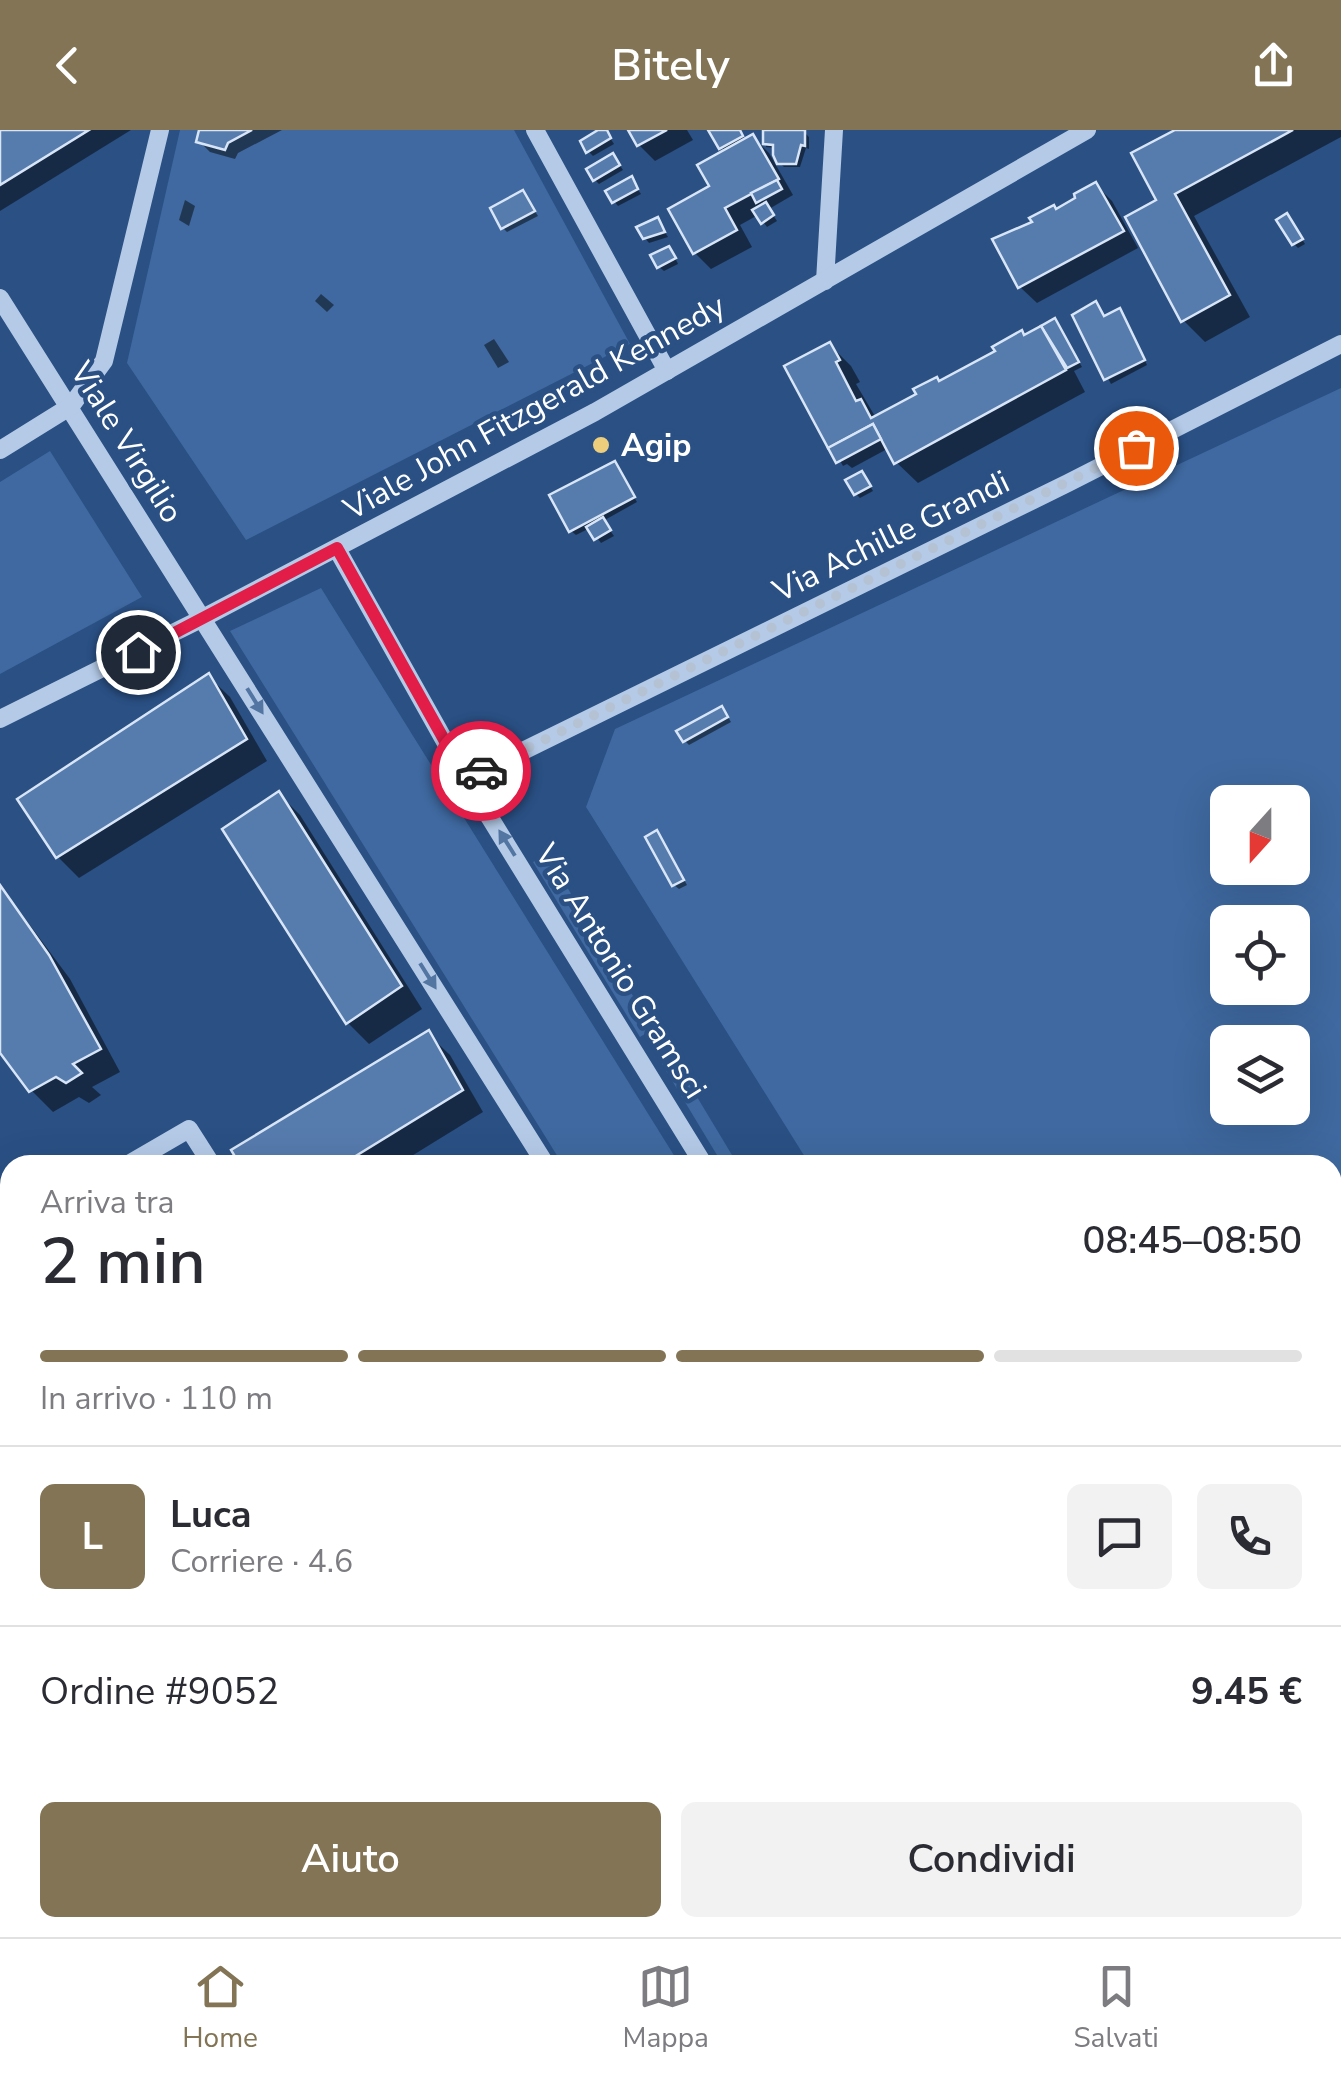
<!DOCTYPE html>
<html lang="it">
<meta charset="utf-8">
<style>
body{margin:0;font-family:"Nunito Sans",sans-serif;background:#f2f2f3;color:#2b2b33;height:100vh;display:flex;flex-direction:column;font-size:38px;white-space:nowrap}
*{box-sizing:border-box;margin:0}
p{font-size:32px;color:#7c7c81}
.icon{flex:none;width:55px;height:55px;fill:none;stroke:currentColor;stroke-width:2;stroke-linecap:round;stroke-linejoin:round}
.map{position:relative;flex:1;overflow:hidden}
.side{position:absolute;left:0px;top:1025px;width:1342px;height:782px;display:flex;flex-direction:column;background:#fff;border-radius:30px 30px 0 0;box-shadow:0 10px 40px #0002}
.side>*{flex:none}
.needle{width:65px;rotate:201deg}
.buttons{position:absolute;left:1210px;top:655px;display:grid;gap:20px}
.buttons a{display:grid;place-items:center;width:100px;height:100px;border-radius:15px;background:#fff;box-shadow:0 10px 40px #0002;font-size:50px}
.pin{position:absolute;display:grid;place-items:center;width:85px;height:85px;color:#fff;margin:-42px;border:5px solid #fff;border-radius:50%;box-shadow:0 2px 10px #0007}
.courier{position:absolute;display:grid;place-items:center;width:100px;height:100px;margin:-50px;border:8px solid #e11d48;border-radius:50%;background:#fff;color:#222;box-shadow:0 2px 12px #0007}
.head em{font-style:normal;font-weight:600}
.head div{display:flex;flex-direction:column-reverse}
.head{display:flex;align-items:center;justify-content:space-between;height:170px;padding:0 40px}
h1{font-size:65px;font-weight:600;line-height:75px}
.bar{display:grid;grid-template-columns:repeat(4,1fr);gap:15px 10px;align-content:center;height:120px;padding:0 40px}
.bar i{height:12px;border-radius:8px;background:#e1e1e2}
.bar .active{background:#827454}
.bar p{grid-column:span 4}
.line{display:flex;align-items:center;gap:25px;padding:0 40px;border-top:2px solid #e1e1e2}
.line div{flex:1}
.round{display:grid;place-items:center;flex:none;width:105px;height:105px;border-radius:15px;background:#f2f2f3}
.primary-button{display:flex;gap:20px;margin-top:auto;padding:20px 40px}
.primary-button a{flex:1;height:115px;border-radius:15px;background:#827454;color:#fff;font-size:40px;font-weight:600;line-height:115px;text-align:center}
.primary-button a+a{background:#f2f2f3;color:#2b2b33}
header{display:flex;justify-content:space-between;align-items:center;height:130px;padding:0 40px;background:#827454;color:#fff;font-size:45px;font-weight:600}
.tab-bar{display:flex;justify-content:space-around;align-items:center;height:140px;border-top:2px solid #e1e1e2;background:#fff;font-size:28px;color:#7c7c81}
.tab-bar a{display:grid;justify-items:center;gap:5px}
.tab-bar .active{color:#827454}
.map>svg:first-child{display:block}
.green{fill:#3f69a0;fill-rule:evenodd}
.shadow{fill:#0007}
.building{fill:#567bad;stroke:#d7e5f6;stroke-width:2.5}
.lines{fill:none;stroke-linecap:round;stroke-linejoin:round}
.minor{stroke:#b4cae7;stroke-width:18}
.major{stroke:#f5f8fe;stroke-width:25}
.oneway{fill:#5375a2}
.done{stroke:#b4c2d4;stroke-width:10;stroke-dasharray:0 18}
.route{stroke:#e11d48;stroke-width:12}
.poi-dot{fill:#edce7c;stroke:#2a5084;stroke-width:4}
.labels{text-anchor:middle;stroke-width:9;stroke-linejoin:round;paint-order:stroke}
.street-label{font-size:32px;fill:#fff;stroke:#2a5084}
.poi-label{font-size:32px;font-weight:bold;fill:#fff;stroke:#2a5084;text-anchor:start}
</style>
<header><svg class="icon" aria-label="back" viewBox="0 0 24 24"><path d="M15 5l-7 7 7 7"/></svg>Bitely<svg class="icon" aria-label="share" viewBox="0 0 24 24"><path d="M12 15V3M7 8l5-5 5 5M5 13v7h14v-7"/></svg></header>
<div class="map">
<svg width="1341" height="1807" viewBox="0 0 1341 1807">
<rect width="100%" height="100%" fill="#2a5084"/>
<g class="green">
<polygon points="180,0 514,0 630,214 246,410 127,233"/>
<path d="M1341 258V1230L1333 1233 1332 1035H810L586 677 615 599ZM1228 672H1292V738H1228ZM1228 792H1292V858H1228ZM1228 912H1292V978H1228Z"/>
<polygon points="50,321 142,467 0,544 0,352"/>
<polygon points="321,458 680,1035 563,1035 230,501"/>
<polygon points="547,724 653,899 640,907 533,732"/>
<polygon points="673,927 738,1035 723,1035 662,934"/>
</g>
<g class="shadow">
<polygon points="0,0 131,0 0,81"/>
<polygon points="202,0 282,0 238,23 235,29 210,22 199,11"/>
<polygon points="605,0 614,14 593,26 588,21"/>
<polygon points="631,0 687,0 693,10 655,31 639,15"/>
<polygon points="711,0 739,0 746,11 753,7 769,23 793,65 769,79 777,91 767,97 758,85 740,95 752,117 711,139 695,123 725,22"/>
<polygon points="766,0 804,2 809,7 809,19 806,18 800,37 784,37 775,28 776,18 766,17"/>
<polygon points="1180,0 1341,0 1341,7 1194,86 1250,187 1205,212 1183,190 1159,71"/>
<polygon points="617,31 623,40 599,54 595,50"/>
<polygon points="631,50 641,64 618,76 614,71"/>
<polygon points="1096,55 1112,71 1138,118 1037,173 1020,157 1057,81"/>
<polygon points="523,63 538,86 507,102 503,98"/>
<polygon points="185,70 195,76 189,96 179,90"/>
<polygon points="657,90 668,107 649,113 645,108"/>
<polygon points="1291,90 1305,114 1298,118 1294,114"/>
<polygon points="673,123 678,134 664,141 659,137"/>
<polygon points="321,164 334,175 327,182 315,171"/>
<polygon points="1096,174 1105,188 1119,181 1124,185 1147,235 1111,254 1075,186"/>
<polygon points="1055,191 1082,237 1074,241 1085,262 918,353 896,332 889,318 852,338 847,334 843,336 788,238 830,215 851,236 860,252 856,254 876,288"/>
<polygon points="494,209 509,232 498,238 484,215"/>
<polygon points="615,334 637,372 603,391 614,406 601,413 590,398 576,405 571,401"/>
<polygon points="866,349 873,361 860,368 856,364"/>
<polygon points="208,546 230,567 267,631 79,748 58,727"/>
<polygon points="726,584 731,592 689,615 685,611"/>
<polygon points="279,664 300,685 422,879 369,914 348,893"/>
<polygon points="661,708 687,755 679,759 674,755"/>
<polygon points="0,755 70,849 120,942 92,957 101,965 89,973 79,967 53,982 31,960 0,919"/>
<polygon points="428,904 450,925 483,982 397,1035 243,1035"/>
<polygon points="1341,1298 1341,1361 1335,1363 1332,1320 1337,1318 1332,1302"/>
<polygon points="10,1311 10,1360 0,1365 0,1316"/>
<polygon points="1339,1566 1341,1706 1332,1710 1332,1569"/>
<polygon points="1341,1712 1341,1733 1332,1737 1332,1715"/>
<polygon points="0,1713 10,1723 10,1798 55,1798 61,1807 0,1807"/>
<polygon points="619,1798 682,1798 688,1807 605,1807"/>
<polygon points="753,1798 838,1798 827,1807 759,1807"/>
</g>
<g class="building">
<polygon points="0,0 89,0 0,55"/>
<polygon points="199,0 252,0 228,13 225,20 196,12"/>
<polygon points="598,0 607,0 611,8 586,23 580,11"/>
<polygon points="628,0 667,0 637,16"/>
<polygon points="708,0 740,0 743,6 719,19"/>
<polygon points="763,0 805,0 805,16 801,15 796,34 777,34 773,25 773,15 763,14"/>
<polygon points="1175,0 1293,0 1175,64 1230,165 1181,192 1125,87 1156,70 1131,23"/>
<polygon points="753,4 779,49 725,78 737,100 693,124 668,79 709,56 697,35"/>
<polygon points="613,23 620,35 593,51 586,39"/>
<polygon points="632,46 638,59 612,73 605,61"/>
<polygon points="777,50 782,59 756,73 751,63"/>
<polygon points="1096,52 1124,101 1018,158 992,109 1032,92 1029,88 1054,75 1056,79 1075,68 1074,64"/>
<polygon points="523,60 535,81 501,99 490,78"/>
<polygon points="766,72 774,85 761,94 752,80"/>
<polygon points="1287,83 1303,109 1292,115 1276,90"/>
<polygon points="658,87 665,102 643,109 636,97"/>
<polygon points="669,116 676,128 657,138 650,125"/>
<polygon points="1096,171 1104,186 1120,178 1145,230 1104,250 1072,185"/>
<polygon points="1055,188 1079,232 1067,238 1041,196"/>
<polygon points="1041,196 1066,240 894,334 873,294 828,318 784,236 830,212 840,230 836,232 856,271 861,269 871,288 916,264 913,259 937,247 939,251 995,221 992,217 1022,200 1024,205"/>
<polygon points="873,294 881,309 836,333 828,318"/>
<polygon points="615,331 635,367 569,402 549,365"/>
<polygon points="862,341 871,356 854,365 845,350"/>
<polygon points="603,387 611,400 594,410 586,397"/>
<polygon points="209,543 247,609 56,728 17,669"/>
<polygon points="722,576 728,587 683,612 676,601"/>
<polygon points="279,661 402,856 346,894 222,699"/>
<polygon points="657,700 684,750 672,756 645,707"/>
<polygon points="0,755 49,825 101,919 73,934 82,943 66,953 56,947 29,962 0,923"/>
<polygon points="429,900 463,960 341,1035 240,1035 231,1020"/>
<polygon points="10,1308 10,1353 0,1358 0,1313"/>
<polygon points="1338,1315 1341,1355 1332,1358 1332,1317"/>
<polygon points="1339,1563 1341,1676 1337,1678 1332,1677 1332,1566"/>
<polygon points="0,1712 10,1729 10,1798 48,1798 53,1807 0,1807"/>
<polygon points="614,1798 678,1798 684,1807 600,1807"/>
<polygon points="750,1798 816,1798 820,1803 824,1801 828,1807 756,1807"/>
</g>
<g class="lines">
<g class="minor">
<polyline points="535,0 667,241"/>
<polyline points="825,151 834,0"/>
<polyline points="0,168 546,1035"/>
<polyline points="0,320 71,276 104,231 160,0"/>
<polyline points="337,419 466,649 704,1035"/>
<polyline points="0,589 203,488 595,282 1087,0"/>
<polyline points="466,649 1068,353 1341,214"/>
<polyline points="127,1035 189,999 212,1035"/>
<polyline points="0,1108 10,1102"/>
<polyline points="0,1267 10,1262"/>
<polyline points="0,1682 10,1679"/>
<polyline points="698,1798 704,1807"/>
<polyline points="1114,1798 1118,1807"/>
<polyline points="1045,1807 1058,1799"/>
</g>
<g class="major">
<polyline points="0,1125 10,1143"/>
<polyline points="384,1798 389,1807"/>
</g>
</g>
<defs><path id="oneway-solid" d="M-6-.8H1V-3.2L6.5 0L1 3.2V.8H-6Z" transform="scale(2.5)"/></defs>
<g class="oneway">
<use href="#oneway-solid" transform="translate(255 571) rotate(58)"/>
<use href="#oneway-solid" transform="translate(507 713) rotate(-122)"/>
<use href="#oneway-solid" transform="translate(428 846) rotate(58)"/>
</g>
<g class="lines">
<polyline class="done" points="481,641 1136,318"/>
<polyline class="route" points="138,522 337,418 466,649 481,641"/>
</g>
<circle class="poi-dot" cx="601" cy="315" r="10"/>
<g class="labels">
<g class="street-label">
<text transform="translate(534 277) rotate(-29)" y="11">Viale John Fitzgerald Kennedy</text>
<text transform="translate(127 312) rotate(58)" y="11">Viale Virgilio</text>
<text transform="translate(891 406) rotate(-26)" y="11">Via Achille Grandi</text>
<text transform="translate(621 841) rotate(58)" y="11">Via Antonio Gramsci</text>
</g>
<g class="poi-label">
<text x="621" y="326">Agip</text>
</g>
</g>
</svg>
<div class="buttons">
<a><svg class="needle" viewBox="-14 -14 28 28"><path d="M0-13l5 13h-10z" fill="#e53935"/><path d="M0 13l5-13h-10z" fill="#7c7c81"/></svg></a>
<a><svg class="icon" aria-label="locate" viewBox="0 0 24 24"><circle cx="12" cy="12" r="6"/><path d="M12 2v4M12 18v4M2 12h4M18 12h4"/></svg></a>
<a><svg class="icon" aria-label="layers" viewBox="0 0 24 24"><path d="M12 4l9 5-9 5-9-5zM3 14l9 5 9-5"/></svg></a>
</div>
<div class="pin" style="left:1136px;top:318px;background:#ea580c"><svg class="icon" aria-label="bag" viewBox="0 0 24 24"><path d="M5 8h14l-1 12H6zM9 8a3 3 0 0 1 6 0"/></svg></div>
<div class="pin" style="left:138px;top:522px;background:#1f2937"><svg class="icon" aria-label="home" viewBox="0 0 24 24"><path d="M3 11l9-7 9 7M6 9v11h12V9"/></svg></div>
<div class="courier" style="left:481px;top:641px"><svg class="icon" aria-label="car" viewBox="0 0 24 24"><path d="M5 17H2v-5l4-1 3-4h7l3 4 3 1v5h-3M9 17h6M6 11h13"/><circle cx="7" cy="17" r="2"/><circle cx="17" cy="17" r="2"/></svg></div>
<section class="side">
<div class="head"><div><h1>2 min</h1><p>Arriva tra</p></div><em>08:45–08:50</em></div>
<div class="bar"><i class="active"></i><i class="active"></i><i class="active"></i><i></i><p>In arrivo · 110 m</p></div>
<div class="line" style="height:180px"><b class="round" style="background:#827454;color:#fff">L</b><div><b>Luca</b><p>Corriere · 4.6</p></div><a class="round"><svg class="icon" aria-label="chat" viewBox="0 0 24 24"><path d="M4 5h16v11H9l-5 4z"/></svg></a><a class="round"><svg class="icon" aria-label="phone" viewBox="0 0 24 24"><path d="M5 4h4l2 5-3 2q2 4 5 5l2-3 5 2v4C11 20 4 13 5 4z"/></svg></a></div>
<div class="line" style="height:130px"><div>Ordine #9052</div><b>9.45 €</b></div>
<div class="primary-button"><a>Aiuto</a><a>Condividi</a></div>
</section>
</div>
<nav class="tab-bar">
<a class="active"><svg class="icon" aria-label="home" viewBox="0 0 24 24"><path d="M3 11l9-7 9 7M6 9v11h12V9"/></svg>Home</a>
<a><svg class="icon" aria-label="map" viewBox="0 0 24 24"><path d="M3 6l6-2 6 2 6-2v14l-6 2-6-2-6 2zM9 4v14M15 6v14"/></svg>Mappa</a>
<a><svg class="icon" aria-label="saved" viewBox="0 0 24 24"><path d="M7 4h10v16l-5-4-5 4z"/></svg>Salvati</a>
</nav>
